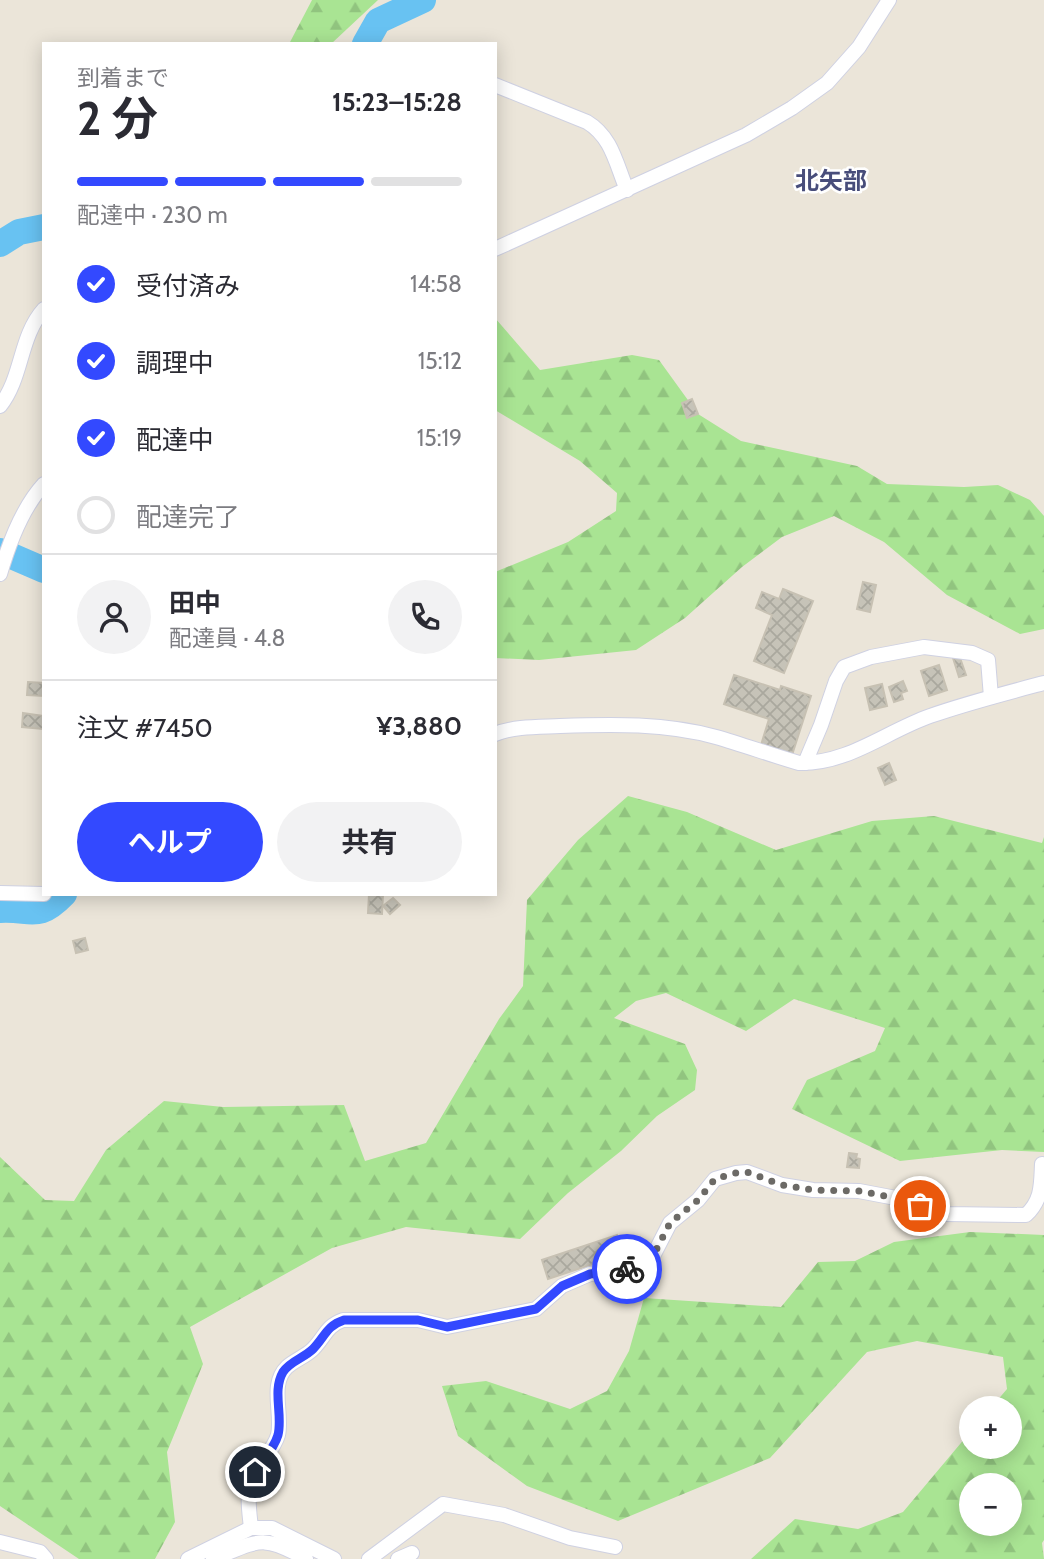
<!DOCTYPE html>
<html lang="ja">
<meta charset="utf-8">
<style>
body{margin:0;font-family:Cabin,"Noto Sans JP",sans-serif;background:#f2f2f3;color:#2b2b33;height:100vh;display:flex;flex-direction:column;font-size:26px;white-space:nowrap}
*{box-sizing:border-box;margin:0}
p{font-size:23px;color:#7c7c81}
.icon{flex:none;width:38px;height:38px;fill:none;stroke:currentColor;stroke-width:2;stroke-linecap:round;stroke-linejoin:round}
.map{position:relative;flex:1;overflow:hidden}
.details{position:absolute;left:42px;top:42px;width:455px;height:854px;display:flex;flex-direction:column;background:#fff;border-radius:0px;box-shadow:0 4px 18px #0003}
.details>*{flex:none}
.buttons{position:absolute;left:959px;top:1396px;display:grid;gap:14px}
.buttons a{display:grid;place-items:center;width:63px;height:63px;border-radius:50%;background:#fff;box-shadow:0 4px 18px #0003;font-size:35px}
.pin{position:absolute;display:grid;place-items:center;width:60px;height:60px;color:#fff;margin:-30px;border:4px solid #fff;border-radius:50%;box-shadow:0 2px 7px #0007}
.courier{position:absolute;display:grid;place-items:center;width:70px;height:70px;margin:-35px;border:5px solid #3349ff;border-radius:50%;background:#fff;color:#222;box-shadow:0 2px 9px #0007}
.summary em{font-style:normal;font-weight:700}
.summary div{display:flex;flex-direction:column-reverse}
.summary{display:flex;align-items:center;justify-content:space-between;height:119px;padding:0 35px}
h1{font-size:46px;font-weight:700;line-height:52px}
.bar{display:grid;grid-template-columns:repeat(4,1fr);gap:10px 7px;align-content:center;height:84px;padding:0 35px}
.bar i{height:9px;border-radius:5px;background:#e1e1e2}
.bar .current{background:#3349ff}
.bar p{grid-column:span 4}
.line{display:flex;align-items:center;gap:18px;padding:0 35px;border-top:2px solid #e1e1e2}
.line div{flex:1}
.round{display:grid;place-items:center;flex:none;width:74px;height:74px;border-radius:37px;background:#f2f2f3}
ol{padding:0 35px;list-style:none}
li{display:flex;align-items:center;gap:21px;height:77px}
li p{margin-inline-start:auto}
li .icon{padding:7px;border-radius:50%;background:#3349ff;color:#fff;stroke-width:4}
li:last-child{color:#7c7c81}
li i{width:38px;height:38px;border:4px solid #e1e1e2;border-radius:50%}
.primary-button{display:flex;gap:14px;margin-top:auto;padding:14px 35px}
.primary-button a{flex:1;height:80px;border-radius:42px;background:#3349ff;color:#fff;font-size:28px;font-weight:700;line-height:80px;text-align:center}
.primary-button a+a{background:#f2f2f3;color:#2b2b33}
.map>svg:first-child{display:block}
.forest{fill:url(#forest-firs);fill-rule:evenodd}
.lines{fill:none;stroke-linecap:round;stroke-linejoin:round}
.river{stroke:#68c2f2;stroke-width:26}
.building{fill:url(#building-cross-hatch);stroke:#c7c1b3;stroke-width:2}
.minor-casing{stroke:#cfd1e2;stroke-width:16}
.minor{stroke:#fff;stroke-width:14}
.done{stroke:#6c6a66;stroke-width:7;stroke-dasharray:0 12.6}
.route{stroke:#3349ff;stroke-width:9}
.labels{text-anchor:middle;stroke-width:5;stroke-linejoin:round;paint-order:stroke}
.quarter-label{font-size:24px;font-weight:bold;fill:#484d7a;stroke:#fff}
</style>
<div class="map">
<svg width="1044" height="1559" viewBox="0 0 1044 1559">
<defs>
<pattern id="forest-firs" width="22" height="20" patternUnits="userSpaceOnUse" patternTransform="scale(1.75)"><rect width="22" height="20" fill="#a9e493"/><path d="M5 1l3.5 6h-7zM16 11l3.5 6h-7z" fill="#91c47f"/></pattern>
<pattern id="building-cross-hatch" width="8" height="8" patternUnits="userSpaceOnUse" patternTransform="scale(1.75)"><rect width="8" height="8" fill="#c6c3b8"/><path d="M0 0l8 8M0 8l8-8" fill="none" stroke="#aaa89e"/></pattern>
</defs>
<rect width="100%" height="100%" fill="#ebe5d9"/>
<g class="forest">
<polygon points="312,0 378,0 331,44 289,44"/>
<polygon points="495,318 540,370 632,355 659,360 698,414 741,441 857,466 887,484 964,487 998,485 1030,500 1044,516 1044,629 1020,634 947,595 884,542 834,516 782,537 742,567 685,618 636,650 539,660 495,658 495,572 568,542 616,511 617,493 580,461 495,410"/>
<polygon points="628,796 687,812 776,850 872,821 934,816 1042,843 1044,837 1044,1152 1002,1150 900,1161 792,1109 807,1080 875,1051 885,1028 794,999 746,1031 666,993 636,1001 614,1018 685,1044 697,1070 695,1090 657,1116 621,1151 568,1193 520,1239 406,1227 332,1248 190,1327 203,1364 167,1452 175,1522 155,1559 79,1559 0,1506 0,1157 45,1200 74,1201 106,1150 164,1101 223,1107 344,1105 365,1161 426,1143 499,1019 523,986 527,900 578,840"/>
<path d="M970 1232 1044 1235V1540L1042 1543 1044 1559H751L795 1519 858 1529 903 1512 971 1431V1447H1010V1409H990L1007 1389 1003 1357 917 1341 867 1352 770 1458 618 1521 527 1486 458 1436 442 1386 486 1381 570 1409 607 1391 629 1351 644 1298 781 1307 818 1262 855 1261 894 1242ZM971 1486H1010V1524H971Z"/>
</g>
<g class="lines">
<g class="river">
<polyline points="365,44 378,21 423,0"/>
<polyline points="0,244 19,232 44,227"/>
<polyline points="0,551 44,570"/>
<path d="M0 910C32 908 37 922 64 894"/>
</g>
</g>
<g class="building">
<polygon points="692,399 698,414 687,418 682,403"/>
<polygon points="863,582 876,585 870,612 857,609"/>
<polygon points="783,589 813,601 784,673 754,661 772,615 756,608 762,592 779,599"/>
<polygon points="959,655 966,675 959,677 953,658"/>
<polygon points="939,665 947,690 929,696 921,671"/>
<polygon points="734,675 780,690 781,686 811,696 792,755 761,745 769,719 724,704"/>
<polygon points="903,681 907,691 901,693 903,699 894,702 889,687"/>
<polygon points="28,682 44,683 44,696 27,695"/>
<polygon points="882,684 887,706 870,710 865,688"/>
<polygon points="23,713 44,716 43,729 22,727"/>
<polygon points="889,763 896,780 885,785 878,768"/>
<polygon points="369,894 383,894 382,914 368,913"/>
<polygon points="393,898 400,905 390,914 383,906"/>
<polygon points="85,938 88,950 76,953 73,941"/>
<polygon points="849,1153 857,1154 856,1158 860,1159 859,1168 847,1167"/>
<polygon points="617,1235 623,1254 548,1279 542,1260"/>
</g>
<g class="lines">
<defs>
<g id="minor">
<path d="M495 85 587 122C612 137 616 164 627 190"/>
<polyline points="495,249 746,135 792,108 827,83 859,47 889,0"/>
<path d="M0 406C23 377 19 337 44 309"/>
<path d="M0 574C9 543 22 508 44 484"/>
<path d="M495 734C515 726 539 727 560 726 612 724 666 723 716 737 744 745 771 755 799 763 848 764 885 732 930 716 967 703 1006 693 1044 683"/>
<polyline points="805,763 821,725 836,681 844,667 871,657 924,647 972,653 988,660 991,697"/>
<polyline points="0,893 44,894"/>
<path d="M251 1528C249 1508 245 1490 256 1471 263 1458 274 1449 278 1435 283 1414 269 1384 287 1367 295 1360 306 1356 313 1349 325 1337 326 1326 343 1320H418L447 1327 536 1309 562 1286 590 1274 624 1270 641 1264 653 1256 670 1223 698 1200 715 1179 736 1173 747 1172 782 1185 813 1190 859 1191 901 1199 946 1214 1026 1215C1042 1200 1041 1185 1042 1164"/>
<polyline points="0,1542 40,1552 46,1559"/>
<polyline points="188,1559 251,1528 272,1528 334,1559"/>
<path d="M213 1559C258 1541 262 1533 306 1559"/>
<polyline points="369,1559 443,1504 504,1515 570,1538 615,1547"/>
<polyline points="398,1559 412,1553"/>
</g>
</defs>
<use href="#minor" class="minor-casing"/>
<use href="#minor" class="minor"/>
</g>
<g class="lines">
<polyline class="done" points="627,1269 641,1264 653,1256 670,1223 698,1200 715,1179 736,1173 747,1172 782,1185 813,1190 859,1191 901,1199 920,1206"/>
<path class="route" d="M255 1472C263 1460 274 1449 278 1435 283 1415 272 1391 283 1372 290 1361 304 1358 313 1349 325 1337 326 1326 344 1320H418L447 1327 536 1309 562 1286 590 1274 627 1269"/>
</g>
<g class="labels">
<g class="quarter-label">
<text x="831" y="189">北矢部</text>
</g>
</g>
</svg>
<div class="buttons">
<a>+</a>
<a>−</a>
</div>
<div class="pin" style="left:920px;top:1206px;background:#ea580c"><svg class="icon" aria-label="bag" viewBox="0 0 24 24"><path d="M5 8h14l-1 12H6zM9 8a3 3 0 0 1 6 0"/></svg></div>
<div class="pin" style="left:255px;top:1472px;background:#1f2937"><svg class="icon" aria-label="home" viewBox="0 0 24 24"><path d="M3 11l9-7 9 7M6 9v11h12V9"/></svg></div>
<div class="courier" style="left:627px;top:1269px"><svg class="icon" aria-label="bike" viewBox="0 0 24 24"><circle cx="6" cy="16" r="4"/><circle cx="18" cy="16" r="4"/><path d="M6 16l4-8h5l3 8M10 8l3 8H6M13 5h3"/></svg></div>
<section class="details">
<div class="summary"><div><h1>2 分</h1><p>到着まで</p></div><em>15:23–15:28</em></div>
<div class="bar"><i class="current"></i><i class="current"></i><i class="current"></i><i></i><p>配達中 · 230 m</p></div>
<ol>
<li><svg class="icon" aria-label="check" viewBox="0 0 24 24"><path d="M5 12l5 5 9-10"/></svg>受付済み<p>14:58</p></li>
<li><svg class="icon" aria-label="check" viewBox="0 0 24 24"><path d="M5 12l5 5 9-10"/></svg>調理中<p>15:12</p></li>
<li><svg class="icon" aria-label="check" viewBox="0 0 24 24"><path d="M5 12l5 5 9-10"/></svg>配達中<p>15:19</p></li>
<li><i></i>配達完了</li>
</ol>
<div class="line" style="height:126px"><a class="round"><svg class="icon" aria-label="person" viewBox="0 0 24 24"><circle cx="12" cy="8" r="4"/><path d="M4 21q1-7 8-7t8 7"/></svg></a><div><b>田中</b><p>配達員 · 4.8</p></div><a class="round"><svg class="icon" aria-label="phone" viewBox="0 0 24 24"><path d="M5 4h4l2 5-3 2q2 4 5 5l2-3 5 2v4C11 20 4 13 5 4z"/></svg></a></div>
<div class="line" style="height:91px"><div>注文 #7450</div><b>¥3,880</b></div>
<div class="primary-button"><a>ヘルプ</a><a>共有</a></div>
</section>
</div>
